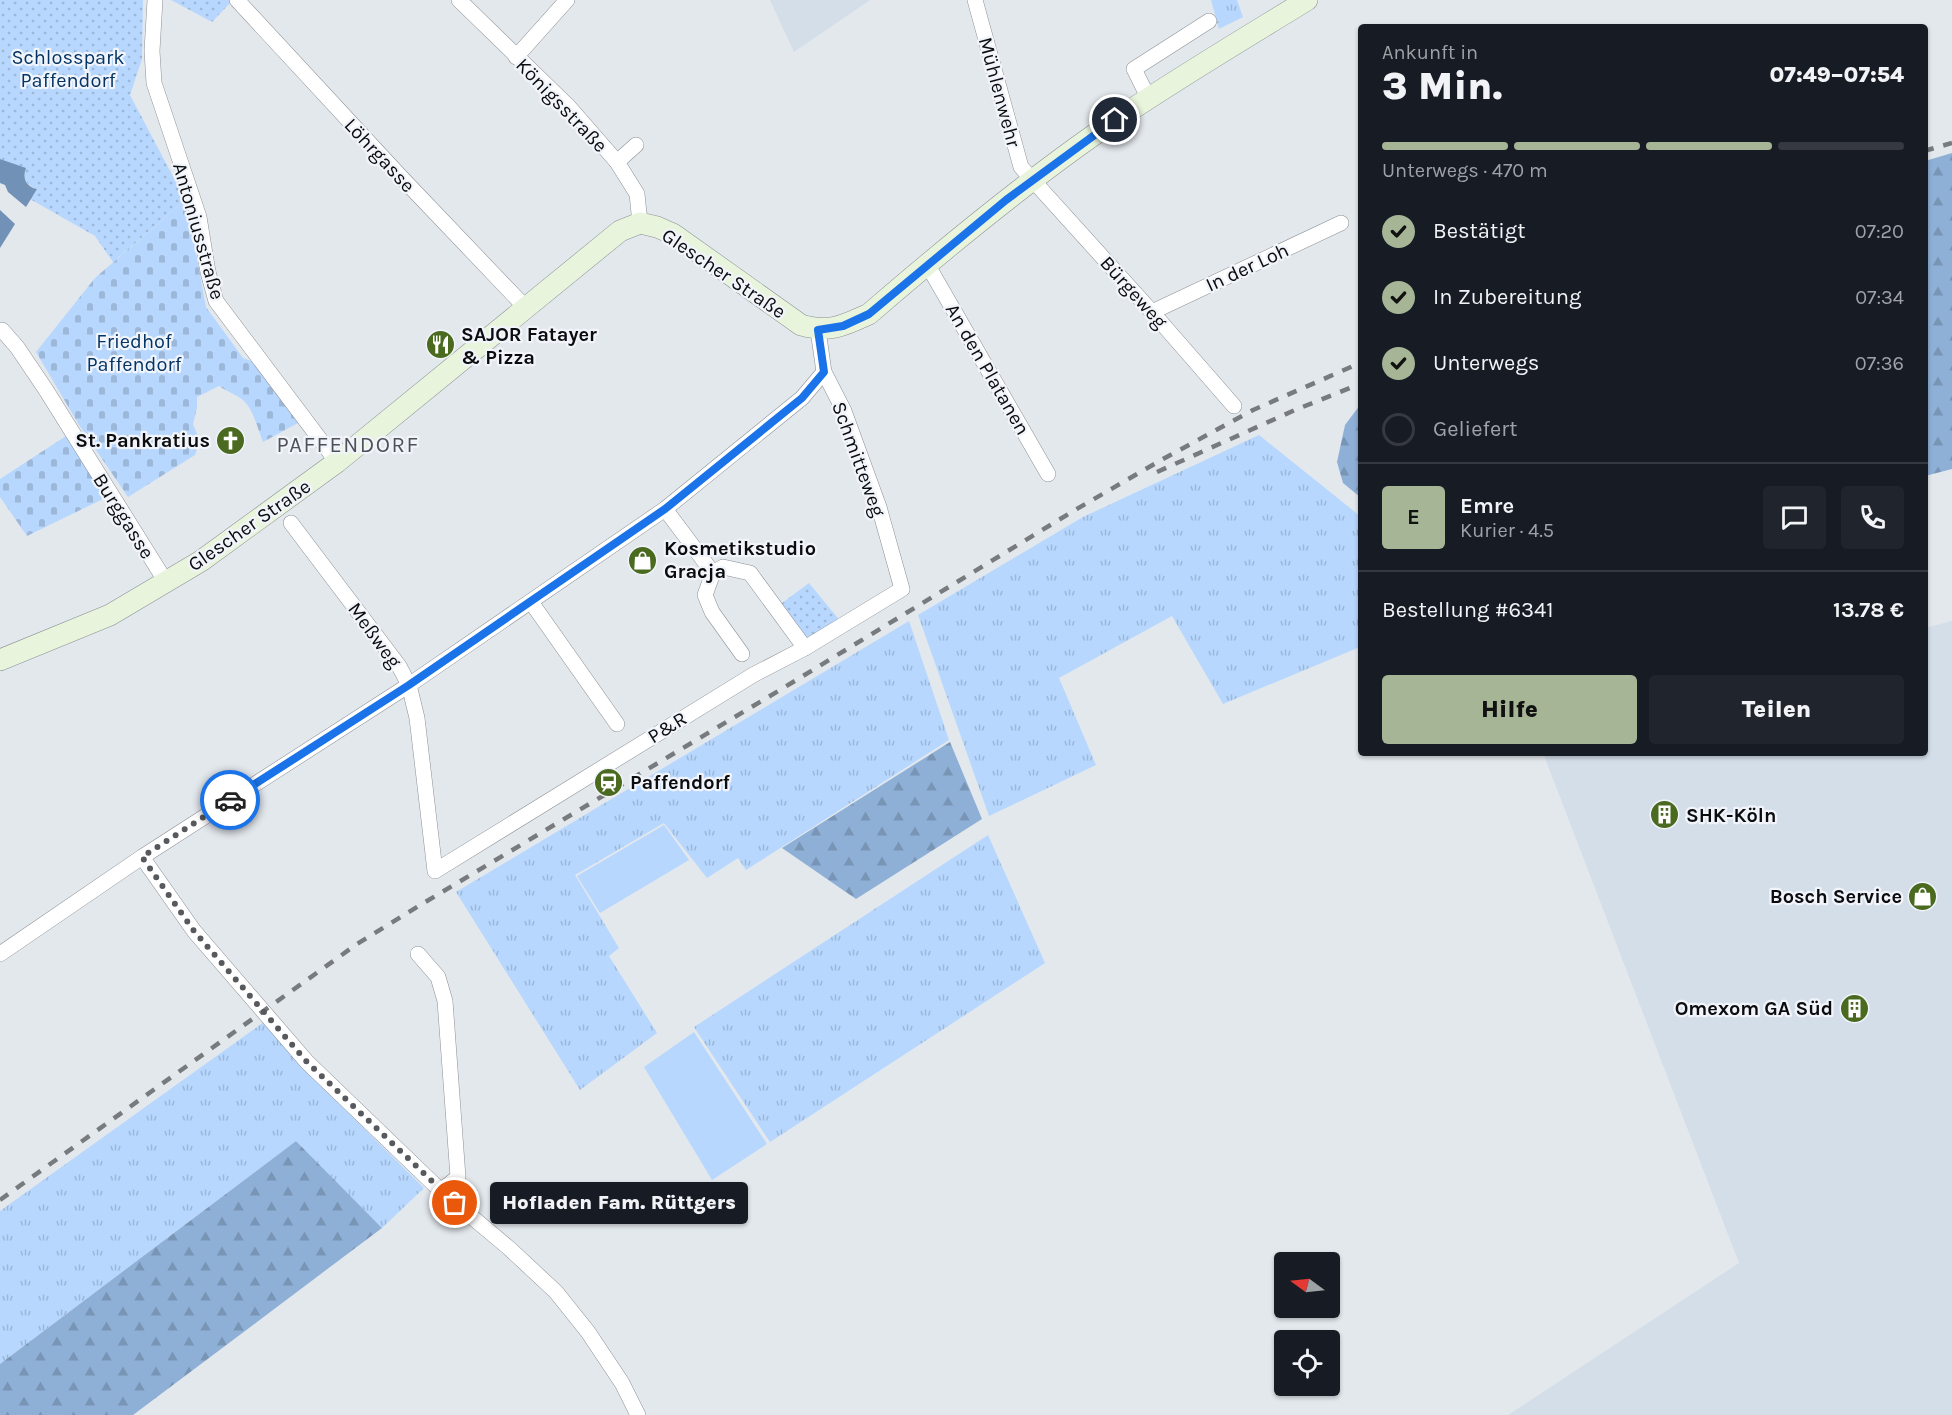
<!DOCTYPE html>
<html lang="de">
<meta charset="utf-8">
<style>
body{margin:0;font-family:Karla,sans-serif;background:#20242c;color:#f1f3f6;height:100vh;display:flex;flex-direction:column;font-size:22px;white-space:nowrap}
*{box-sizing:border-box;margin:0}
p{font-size:20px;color:#9ea1a6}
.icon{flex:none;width:33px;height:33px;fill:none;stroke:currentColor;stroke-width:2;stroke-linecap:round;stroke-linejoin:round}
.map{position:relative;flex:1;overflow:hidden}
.side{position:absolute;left:1358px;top:24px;width:570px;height:732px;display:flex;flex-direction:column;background:#171b24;border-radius:6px;box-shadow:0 2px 4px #0004}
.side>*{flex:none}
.needle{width:39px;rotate:285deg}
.fabs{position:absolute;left:1274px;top:1252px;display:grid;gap:12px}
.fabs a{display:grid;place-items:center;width:66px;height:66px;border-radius:6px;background:#171b24;box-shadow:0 2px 4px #0004;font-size:30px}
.pin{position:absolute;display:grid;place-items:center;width:51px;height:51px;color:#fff;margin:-26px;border:3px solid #fff;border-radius:50%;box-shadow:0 2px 6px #0007}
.courier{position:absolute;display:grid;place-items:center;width:60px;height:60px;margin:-30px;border:4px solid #1a73e8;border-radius:50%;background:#fff;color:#222;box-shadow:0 2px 8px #0007}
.bubble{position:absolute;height:42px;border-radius:6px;background:#171b24;box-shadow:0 2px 4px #0004;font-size:20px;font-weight:800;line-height:42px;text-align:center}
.summary em{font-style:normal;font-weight:800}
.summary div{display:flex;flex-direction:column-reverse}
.summary{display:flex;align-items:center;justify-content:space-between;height:102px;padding:0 24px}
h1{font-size:39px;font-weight:800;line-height:45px}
.bar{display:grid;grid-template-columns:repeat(4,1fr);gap:9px 6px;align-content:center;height:72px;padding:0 24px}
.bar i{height:8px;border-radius:4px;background:#363941}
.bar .on{background:#a6b595}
.bar p{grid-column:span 4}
.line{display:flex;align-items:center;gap:15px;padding:0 24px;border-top:2px solid #363941}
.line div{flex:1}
.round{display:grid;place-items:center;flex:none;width:63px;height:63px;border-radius:6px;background:#20242c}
ol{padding:0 24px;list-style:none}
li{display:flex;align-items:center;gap:18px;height:66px}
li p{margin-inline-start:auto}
li .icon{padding:6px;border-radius:50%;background:#a6b595;color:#111;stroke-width:4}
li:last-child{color:#9ea1a6}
li i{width:33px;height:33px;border:3px solid #363941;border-radius:50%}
.button{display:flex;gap:12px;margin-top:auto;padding:12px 24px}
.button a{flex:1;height:69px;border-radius:6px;background:#a6b595;color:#111;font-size:24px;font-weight:800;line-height:69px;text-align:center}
.button a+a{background:#20242c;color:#f1f3f6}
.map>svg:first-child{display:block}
.built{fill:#d4dee9}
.grass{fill:url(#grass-tufts)}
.forest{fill:url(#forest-firs)}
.cemetery{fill:url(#cemetery-stones)}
.park{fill:url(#park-dots)}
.garden{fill:#b7d7fe}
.water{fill:#7291b7}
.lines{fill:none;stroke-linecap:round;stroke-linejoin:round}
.street-casing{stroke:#8c9095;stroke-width:16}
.secondary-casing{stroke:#8c9095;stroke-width:22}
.street{stroke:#fff;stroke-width:15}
.secondary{stroke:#e9f4dd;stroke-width:21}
.rail{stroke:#787b7e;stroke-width:4.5;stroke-dasharray:10 10;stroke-linecap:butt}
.done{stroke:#57595c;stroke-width:6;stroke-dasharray:0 10.8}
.route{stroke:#1a73e8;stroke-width:8}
.labels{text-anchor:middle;stroke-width:4.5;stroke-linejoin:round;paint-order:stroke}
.park-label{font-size:20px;fill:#043464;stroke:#f1f5fb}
.street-label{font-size:20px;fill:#0b0c0e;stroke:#f1f5fb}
.poi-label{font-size:20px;font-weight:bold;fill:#0b0c0e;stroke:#f1f5fb;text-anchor:start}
.quarter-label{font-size:22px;letter-spacing:1.5px;fill:#4e5156;stroke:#f1f5fb}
</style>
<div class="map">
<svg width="1952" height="1415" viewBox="0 0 1952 1415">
<defs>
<pattern id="grass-tufts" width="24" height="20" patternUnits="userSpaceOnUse" patternTransform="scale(1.5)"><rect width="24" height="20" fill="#b7d7fe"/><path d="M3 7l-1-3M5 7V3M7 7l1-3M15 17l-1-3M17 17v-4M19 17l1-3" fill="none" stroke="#9cb7d8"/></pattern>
<pattern id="forest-firs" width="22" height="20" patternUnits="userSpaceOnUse" patternTransform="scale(1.5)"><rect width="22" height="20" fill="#8eafd6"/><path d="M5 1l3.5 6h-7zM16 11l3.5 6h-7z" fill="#7995b6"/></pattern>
<pattern id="cemetery-stones" width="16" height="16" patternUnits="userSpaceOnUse" patternTransform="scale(1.5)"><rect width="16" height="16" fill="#b7d7fe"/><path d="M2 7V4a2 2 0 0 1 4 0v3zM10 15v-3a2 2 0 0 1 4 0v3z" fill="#9cb7d8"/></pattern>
<pattern id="park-dots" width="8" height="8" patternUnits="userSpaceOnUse" patternTransform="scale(1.5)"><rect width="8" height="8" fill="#b7d7fe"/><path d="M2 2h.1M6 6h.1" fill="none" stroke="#9cb7d8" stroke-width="1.8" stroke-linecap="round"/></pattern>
</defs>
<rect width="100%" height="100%" fill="#e3e8ed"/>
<g class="built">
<polygon points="770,0 870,0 794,52"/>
<polygon points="1952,621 1952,1415 1508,1415 1739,1263 1543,753 1924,753 1925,628"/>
</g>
<g class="grass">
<polygon points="1211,0 1237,0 1243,17 1219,29"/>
<polygon points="1259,435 1360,516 1360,647 1223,704 1172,616 1059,678 1096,765 989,816 918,615 1083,517"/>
<polygon points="909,621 949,740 746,870 738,858 707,878 664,823 575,875 619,948 609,956 657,1033 580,1090 456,892"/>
<polygon points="988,835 1045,963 770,1142 694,1027"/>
<polygon points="264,1022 301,1066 424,1188 382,1228 296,1141 0,1364 0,1211"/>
</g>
<g class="forest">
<polygon points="1952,153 1952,469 1925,476 1925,161"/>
<polygon points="1360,405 1360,497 1343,483 1337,462 1345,425"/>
<polygon points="950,742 982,819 856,899 782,848"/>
<polygon points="296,1141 382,1228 133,1415 0,1415 0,1364"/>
</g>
<g class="cemetery">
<path d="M183 202 192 231 206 307 243 358 257 363 287 404 298 423 263 442C258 430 254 411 244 401 238 395 227 392 219 386L197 397V408L193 424 200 441 195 455 128 497 79 425 36 352 95 278Z"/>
<polygon points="66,436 107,497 27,536 0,497 0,479"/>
</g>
<g class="park">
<path d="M0 0H143L142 59 130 95 178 186 183 202 113 262 95 236 30 199 37 189C26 185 23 179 25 168L0 159Z"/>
<polygon points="171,0 229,0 231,2 212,22"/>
<polygon points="809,583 841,622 805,644 778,606"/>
</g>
<g class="garden">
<polygon points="664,825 689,860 600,913 577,876"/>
<polygon points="694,1032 767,1144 712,1180 644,1067"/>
</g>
<g class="water">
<path d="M0 159 26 168C22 178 26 187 37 189L26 207 8 192 5 185 0 183Z"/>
<polygon points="0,210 15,224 0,248"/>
</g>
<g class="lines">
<defs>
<g id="street">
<polyline points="155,0 152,51 154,83 199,217 208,272 216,301 337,462"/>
<polyline points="237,0 401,177 525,307"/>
<polyline points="459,0 569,107 617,162 637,194 640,223"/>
<polyline points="975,0 1021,167 1152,312 1234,406"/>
<polyline points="516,57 567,0"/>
<polyline points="1148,97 1134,69 1209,21"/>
<polyline points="617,162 636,145"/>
<polyline points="927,264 1048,474"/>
<polyline points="1152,312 1341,223"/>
<polyline points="2,330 17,347 46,390 166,582"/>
<polyline points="665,509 713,573 723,567 750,573 805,648"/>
<polyline points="291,523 399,666 409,685 417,718 435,871 753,675 805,648 902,589 879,507 844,411 824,372 818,330"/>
<polyline points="713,573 705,595 712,612 742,654"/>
<polyline points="531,602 617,724"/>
<polyline points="142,857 194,931 307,1062 441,1191 510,1249 556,1292 588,1332 622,1383 638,1415"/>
<polyline points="0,954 142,857 409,685 665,509 802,398 824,372"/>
<polyline points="418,954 438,977 445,1001 458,1177 441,1191"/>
</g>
<path id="secondary" d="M0 660 110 615 201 561 337 462 620 231 640 223 657 227 673 234 801 325C830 333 843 326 869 314 943 250 1018 188 1098 132 1166 85 1237 43 1307 0"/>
</defs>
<use href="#street" class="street-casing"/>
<use href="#secondary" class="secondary-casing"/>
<use href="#street" class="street"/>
<use href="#secondary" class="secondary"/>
<g class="rail">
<polyline points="1924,151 1952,143"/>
<polyline points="1157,472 1295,410 1360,384"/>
<polyline points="0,1200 357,944 422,904 780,690 1075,510 1163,459 1253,410 1360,363"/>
</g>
</g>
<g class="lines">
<polyline class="done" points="230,800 142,857 194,931 307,1062 455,1203"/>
<polyline class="route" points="230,800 409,685 665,509 802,398 824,372 818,330 843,326 869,314 1006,200 1115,120"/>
</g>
<defs>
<symbol id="restaurant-disc" viewBox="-11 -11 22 22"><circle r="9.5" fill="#4a6a1f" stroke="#f1f5fb"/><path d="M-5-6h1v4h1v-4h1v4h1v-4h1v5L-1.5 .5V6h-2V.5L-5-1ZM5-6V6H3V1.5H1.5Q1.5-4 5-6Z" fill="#fff"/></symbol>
<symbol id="church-disc" viewBox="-11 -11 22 22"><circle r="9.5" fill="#4a6a1f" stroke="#f1f5fb"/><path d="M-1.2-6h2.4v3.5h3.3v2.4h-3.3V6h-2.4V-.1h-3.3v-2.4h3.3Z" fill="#fff"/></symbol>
<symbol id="shop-disc" viewBox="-11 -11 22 22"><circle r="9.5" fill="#4a6a1f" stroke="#f1f5fb"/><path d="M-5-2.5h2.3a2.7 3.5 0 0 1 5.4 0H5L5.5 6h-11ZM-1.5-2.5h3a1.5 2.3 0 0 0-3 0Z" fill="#fff"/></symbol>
<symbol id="station-disc" viewBox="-11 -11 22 22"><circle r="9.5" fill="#4a6a1f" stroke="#f1f5fb"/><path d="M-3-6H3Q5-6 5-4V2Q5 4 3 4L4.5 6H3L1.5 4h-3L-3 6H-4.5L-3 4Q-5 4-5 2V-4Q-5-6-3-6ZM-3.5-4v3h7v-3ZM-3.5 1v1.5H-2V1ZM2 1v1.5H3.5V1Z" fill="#fff"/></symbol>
<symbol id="building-disc" viewBox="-11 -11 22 22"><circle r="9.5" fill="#4a6a1f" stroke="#f1f5fb"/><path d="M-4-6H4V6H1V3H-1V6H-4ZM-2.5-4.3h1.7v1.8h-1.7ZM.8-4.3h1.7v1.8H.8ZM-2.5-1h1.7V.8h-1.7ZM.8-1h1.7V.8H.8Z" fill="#fff"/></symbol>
</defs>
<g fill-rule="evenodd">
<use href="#restaurant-disc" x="424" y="328" width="33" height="33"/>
<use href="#church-disc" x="214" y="424" width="33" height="33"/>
<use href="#shop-disc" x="626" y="544" width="33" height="33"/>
<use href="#station-disc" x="592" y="766" width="33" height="33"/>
<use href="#building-disc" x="1648" y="798" width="33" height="33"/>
<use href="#shop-disc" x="1906" y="880" width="33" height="33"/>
<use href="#building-disc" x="1838" y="992" width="33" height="33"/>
</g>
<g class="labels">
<g class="park-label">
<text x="68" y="64">Schlosspark<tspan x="68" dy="23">Paffendorf</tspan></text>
<text x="134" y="348">Friedhof<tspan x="134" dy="23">Paffendorf</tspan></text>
</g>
<g class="street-label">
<text transform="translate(1000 92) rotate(75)" y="7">Mühlenwehr</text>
<text transform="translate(562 105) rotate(46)" y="7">Königsstraße</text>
<text transform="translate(380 155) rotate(47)" y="7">Löhrgasse</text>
<text transform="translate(199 231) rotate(74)" y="7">Antoniusstraße</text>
<text transform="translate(1247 267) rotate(-25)" y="7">In der Loh</text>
<text transform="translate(724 273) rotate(34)" y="7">Glescher Straße</text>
<text transform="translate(1134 292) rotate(48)" y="7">Bürgeweg</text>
<text transform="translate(988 369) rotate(60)" y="7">An den Platanen</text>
<text transform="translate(859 459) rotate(70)" y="7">Schmitteweg</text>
<text transform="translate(124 516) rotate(58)" y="7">Burggasse</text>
<text transform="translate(249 525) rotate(-35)" y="7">Glescher Straße</text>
<text transform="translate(375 635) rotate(54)" y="7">Meßweg</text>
<text transform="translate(667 727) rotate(-32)" y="7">P&amp;R</text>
</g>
<g class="poi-label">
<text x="461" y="341">SAJOR Fatayer<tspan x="461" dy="23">&amp; Pizza</tspan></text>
<text x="210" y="447" text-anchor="end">St. Pankratius</text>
<text x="664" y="555">Kosmetikstudio<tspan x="664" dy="23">Gracja</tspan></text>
<text x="630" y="789">Paffendorf</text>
<text x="1686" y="822">SHK-Köln</text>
<text x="1902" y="903" text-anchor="end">Bosch Service</text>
<text x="1833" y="1015" text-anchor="end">Omexom GA Süd</text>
</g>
<g class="quarter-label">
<text x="348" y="452">PAFFENDORF</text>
</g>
</g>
</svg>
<div class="fabs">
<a><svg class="needle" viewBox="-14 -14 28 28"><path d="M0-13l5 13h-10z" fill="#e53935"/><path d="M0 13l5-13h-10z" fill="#9ea1a6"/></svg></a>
<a><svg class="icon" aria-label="locate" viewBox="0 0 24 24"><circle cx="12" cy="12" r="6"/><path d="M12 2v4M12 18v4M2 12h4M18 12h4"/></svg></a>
</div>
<div class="pin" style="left:455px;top:1203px;background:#ea580c"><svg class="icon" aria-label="bag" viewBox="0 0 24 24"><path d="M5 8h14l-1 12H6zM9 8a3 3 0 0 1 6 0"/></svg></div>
<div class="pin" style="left:1115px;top:120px;background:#1f2937"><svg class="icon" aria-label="home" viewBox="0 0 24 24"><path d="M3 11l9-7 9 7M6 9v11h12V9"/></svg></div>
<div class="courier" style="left:230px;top:800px"><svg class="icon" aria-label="car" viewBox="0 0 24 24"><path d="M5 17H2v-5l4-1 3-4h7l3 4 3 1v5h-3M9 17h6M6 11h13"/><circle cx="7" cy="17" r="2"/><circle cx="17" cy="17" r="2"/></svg></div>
<div class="bubble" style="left:490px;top:1182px;width:258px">Hofladen Fam. Rüttgers</div>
<section class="side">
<div class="summary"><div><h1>3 Min.</h1><p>Ankunft in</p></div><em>07:49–07:54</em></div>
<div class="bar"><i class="on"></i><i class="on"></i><i class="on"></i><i></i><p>Unterwegs · 470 m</p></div>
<ol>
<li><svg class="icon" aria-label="check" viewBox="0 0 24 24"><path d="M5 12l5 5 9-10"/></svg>Bestätigt<p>07:20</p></li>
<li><svg class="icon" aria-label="check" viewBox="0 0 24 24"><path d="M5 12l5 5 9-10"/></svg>In Zubereitung<p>07:34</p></li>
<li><svg class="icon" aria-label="check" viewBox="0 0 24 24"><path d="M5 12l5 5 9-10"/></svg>Unterwegs<p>07:36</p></li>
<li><i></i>Geliefert</li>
</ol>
<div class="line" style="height:108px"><b class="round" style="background:#a6b595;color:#111">E</b><div><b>Emre</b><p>Kurier · 4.5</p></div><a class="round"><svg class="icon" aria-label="chat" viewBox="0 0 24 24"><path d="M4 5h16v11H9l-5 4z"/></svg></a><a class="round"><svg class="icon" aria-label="phone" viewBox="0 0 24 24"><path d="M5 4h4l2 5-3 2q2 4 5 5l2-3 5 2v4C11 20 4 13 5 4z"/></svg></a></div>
<div class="line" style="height:78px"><div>Bestellung #6341</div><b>13.78 €</b></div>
<div class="button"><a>Hilfe</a><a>Teilen</a></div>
</section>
</div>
